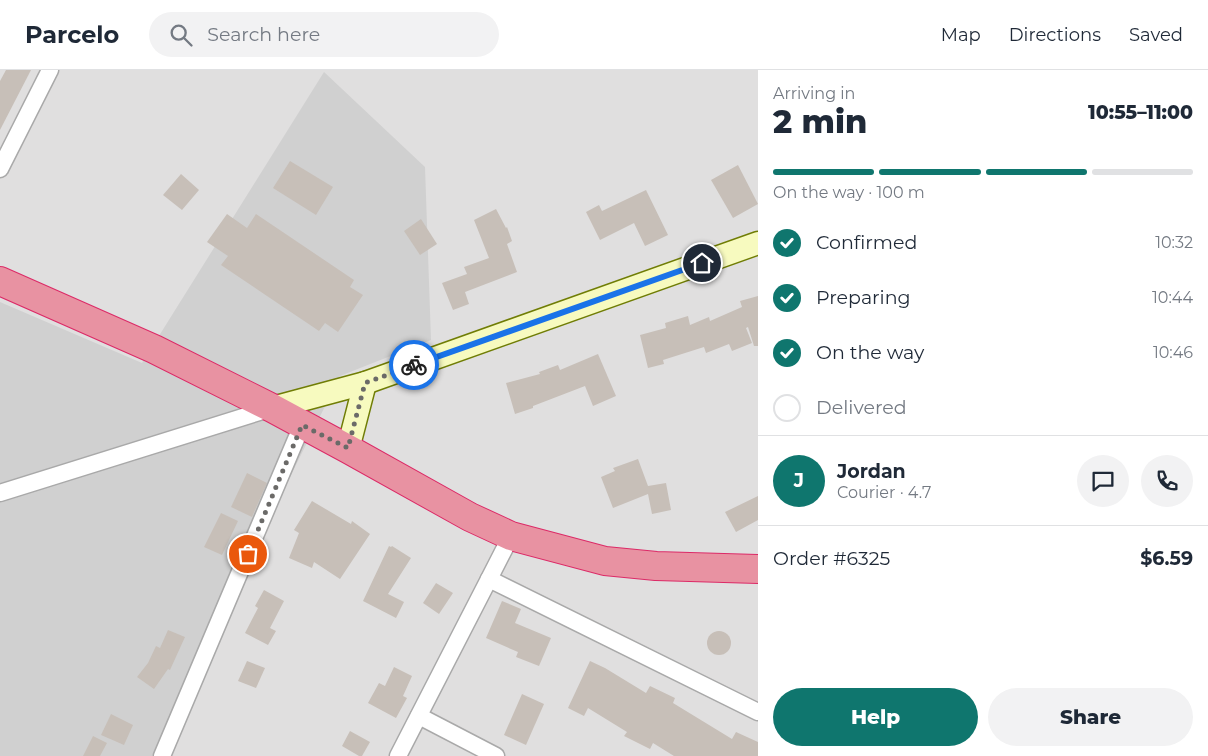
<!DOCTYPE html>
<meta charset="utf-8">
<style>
body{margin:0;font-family:Montserrat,sans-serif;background:#f2f2f3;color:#1f2937;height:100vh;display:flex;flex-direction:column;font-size:19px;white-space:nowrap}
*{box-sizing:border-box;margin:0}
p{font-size:16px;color:#747a83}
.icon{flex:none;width:28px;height:28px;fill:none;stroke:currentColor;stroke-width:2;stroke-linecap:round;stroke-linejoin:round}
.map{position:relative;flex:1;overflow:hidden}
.side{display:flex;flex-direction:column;background:#fff;width:450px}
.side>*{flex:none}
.pin{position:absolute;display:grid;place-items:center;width:42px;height:42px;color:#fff;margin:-21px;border:2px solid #fff;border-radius:50%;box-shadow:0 1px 5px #0007}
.courier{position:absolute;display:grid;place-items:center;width:50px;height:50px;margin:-25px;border:4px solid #1a73e8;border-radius:50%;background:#fff;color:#222;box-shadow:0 1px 6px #0007}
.headline em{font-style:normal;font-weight:800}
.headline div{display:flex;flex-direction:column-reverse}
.headline{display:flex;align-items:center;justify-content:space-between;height:85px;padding:0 15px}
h1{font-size:32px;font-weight:800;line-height:38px}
.bar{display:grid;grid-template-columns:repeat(4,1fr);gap:8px 5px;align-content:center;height:60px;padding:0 15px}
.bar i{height:6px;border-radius:4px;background:#e0e1e3}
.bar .on{background:#0f766e}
.bar p{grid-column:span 4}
.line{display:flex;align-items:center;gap:12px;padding:0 15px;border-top:1px solid #e0e1e3}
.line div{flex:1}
.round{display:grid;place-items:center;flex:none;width:52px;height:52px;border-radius:26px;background:#f2f2f3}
ol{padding:0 15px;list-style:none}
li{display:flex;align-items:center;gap:15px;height:55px}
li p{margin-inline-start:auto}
li .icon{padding:5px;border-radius:50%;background:#0f766e;color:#fff;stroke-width:4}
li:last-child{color:#747a83}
li i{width:28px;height:28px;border:2px solid #e0e1e3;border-radius:50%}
.primary-button{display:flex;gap:10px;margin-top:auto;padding:10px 15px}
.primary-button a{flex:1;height:58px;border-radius:30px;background:#0f766e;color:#fff;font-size:20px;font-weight:800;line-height:58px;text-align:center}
.primary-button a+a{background:#f2f2f3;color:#1f2937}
header{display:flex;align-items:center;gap:30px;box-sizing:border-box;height:70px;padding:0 25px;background:#fff;border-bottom:1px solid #e0e1e3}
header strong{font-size:24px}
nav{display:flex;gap:28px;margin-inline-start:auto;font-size:18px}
.search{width:350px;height:45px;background:#f2f2f3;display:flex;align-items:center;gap:12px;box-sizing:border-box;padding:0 18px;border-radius:28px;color:#747a83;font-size:19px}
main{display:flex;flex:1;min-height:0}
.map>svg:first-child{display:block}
.residential{fill:#e0dfdf}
.religious{fill:#d0d0d0}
.building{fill:#c7bfb8}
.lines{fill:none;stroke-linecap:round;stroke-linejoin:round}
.street-casing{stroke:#a9a9a9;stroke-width:19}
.secondary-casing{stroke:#707d05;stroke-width:25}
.highway-casing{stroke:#dc2a67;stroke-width:30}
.street{stroke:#fff;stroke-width:16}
.secondary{stroke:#f7fabf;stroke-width:22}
.highway{stroke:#e892a2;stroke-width:28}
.done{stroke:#6b6a68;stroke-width:5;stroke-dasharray:0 9}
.route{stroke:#1a73e8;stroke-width:6}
</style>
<header>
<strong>Parcelo</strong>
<div class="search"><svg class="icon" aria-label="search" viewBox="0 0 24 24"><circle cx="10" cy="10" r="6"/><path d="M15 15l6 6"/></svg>Search here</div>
<nav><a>Map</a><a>Directions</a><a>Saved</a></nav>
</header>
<main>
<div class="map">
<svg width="758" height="686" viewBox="0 0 758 686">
<rect width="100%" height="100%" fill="#f2efe9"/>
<rect class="residential" x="0" y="0" width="758" height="686"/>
<polygon class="religious" points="324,2 425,97 431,270 340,306 152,686 0,686 0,232 142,293"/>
<g class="building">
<polygon points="6,0 31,0 0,60 0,11"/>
<polygon points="290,91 333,117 316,145 273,118"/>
<polygon points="738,95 758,134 733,148 711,110"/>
<polygon points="181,104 199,120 182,140 163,125"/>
<polygon points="646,120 668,165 645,176 634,153 600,170 586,142 599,135 602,141"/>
<polygon points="496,139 506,158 507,157 512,171 507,174 517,202 465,222 469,234 453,240 442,213 467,204 464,197 489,188 474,150"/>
<polygon points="227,144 247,158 256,144 354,210 350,217 363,225 338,262 325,253 319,261 221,195 228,186 207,172"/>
<polygon points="421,149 437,174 420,185 404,161"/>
<polygon points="758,226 758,276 754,276 748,257 746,258 752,273 732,281 729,274 706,283 704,277 663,290 664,294 648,298 640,265 666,258 665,253 688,246 690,255 709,247 710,251 742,237 740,231"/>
<polygon points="598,284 616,326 593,336 585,316 533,336 533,338 515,344 506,313 540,304 539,302 558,295 560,300"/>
<polygon points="638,389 648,416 666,413 671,440 652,444 648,424 613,438 601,407 615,401 613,398"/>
<polygon points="247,403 267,413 252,447 231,437"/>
<polygon points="758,426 758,450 736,462 725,442"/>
<polygon points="312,431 351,454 352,451 370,464 340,509 314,492 312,498 289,488 299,463 294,460"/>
<polygon points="221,443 238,451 222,485 204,477"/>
<polygon points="389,476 391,477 392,476 411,488 388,524 404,532 396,548 363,531"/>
<polygon points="436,513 453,523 439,544 423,533"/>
<polygon points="264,520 284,531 270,558 276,561 268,575 245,563 258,538 255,536"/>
<polygon points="502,531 521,539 515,553 551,568 539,596 516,587 518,582 486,568"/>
<polygon points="168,560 185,567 170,600 168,599 154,619 137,607 148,593 156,576 160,578"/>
<circle cx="719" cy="573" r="12"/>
<polygon points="247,591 265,598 256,618 238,611"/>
<polygon points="590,591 605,598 646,623 650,616 675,628 673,633 732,669 736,662 758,672 758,686 674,686 653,673 650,679 624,666 627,662 588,638 584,646 568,638"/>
<polygon points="394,597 412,606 403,626 407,628 396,648 368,633 379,613 385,616"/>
<polygon points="522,624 544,634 526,675 504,665"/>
<polygon points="111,644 133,655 124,675 101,665"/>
<polygon points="350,661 370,672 362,686 359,686 342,676"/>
<polygon points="93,666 107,673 100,686 83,686"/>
</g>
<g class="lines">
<defs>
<g id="street">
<polyline points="0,99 50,0"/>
<polyline points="0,423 272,338"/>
<polyline points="511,466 489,509 758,642"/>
<polyline points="419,646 496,686"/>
<polyline points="162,686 302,355"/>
<polyline points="398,686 489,509"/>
</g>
<g id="secondary">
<polyline points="272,338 365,313 758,173"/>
<polyline points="348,379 365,313"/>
</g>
<polyline id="highway" points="0,211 154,279 272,338 348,379 470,447 511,466 605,491 656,496 758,499"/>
</defs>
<use href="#street" class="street-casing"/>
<use href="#secondary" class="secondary-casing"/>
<use href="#highway" class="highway-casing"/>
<use href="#street" class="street"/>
<use href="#secondary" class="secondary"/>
<use href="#highway" class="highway"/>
</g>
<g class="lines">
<polyline class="done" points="248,484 302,355 348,378 365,313 414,295"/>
<polyline class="route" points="414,295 702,193"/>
</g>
</svg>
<div class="pin" style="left:248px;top:484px;background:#ea580c"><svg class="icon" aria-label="bag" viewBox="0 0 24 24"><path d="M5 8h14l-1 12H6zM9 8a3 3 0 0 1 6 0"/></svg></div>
<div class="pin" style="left:702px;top:193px;background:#1f2937"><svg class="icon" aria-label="home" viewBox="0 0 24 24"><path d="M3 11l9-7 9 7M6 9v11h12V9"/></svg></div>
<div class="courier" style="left:414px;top:295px"><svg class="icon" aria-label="bike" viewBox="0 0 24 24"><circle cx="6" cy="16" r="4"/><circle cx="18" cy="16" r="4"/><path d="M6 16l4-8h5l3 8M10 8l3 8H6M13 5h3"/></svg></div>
</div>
<section class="side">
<div class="headline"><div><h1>2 min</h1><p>Arriving in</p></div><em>10:55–11:00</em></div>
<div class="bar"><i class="on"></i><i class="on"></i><i class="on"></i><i></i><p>On the way · 100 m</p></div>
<ol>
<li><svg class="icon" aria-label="check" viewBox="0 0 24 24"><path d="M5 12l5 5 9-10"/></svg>Confirmed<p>10:32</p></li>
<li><svg class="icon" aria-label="check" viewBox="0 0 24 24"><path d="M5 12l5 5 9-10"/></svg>Preparing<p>10:44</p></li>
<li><svg class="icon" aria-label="check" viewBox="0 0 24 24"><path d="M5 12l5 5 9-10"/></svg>On the way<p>10:46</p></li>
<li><i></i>Delivered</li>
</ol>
<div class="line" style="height:90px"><b class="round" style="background:#0f766e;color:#fff">J</b><div><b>Jordan</b><p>Courier · 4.7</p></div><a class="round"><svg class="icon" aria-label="chat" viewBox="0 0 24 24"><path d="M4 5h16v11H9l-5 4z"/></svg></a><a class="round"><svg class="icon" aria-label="phone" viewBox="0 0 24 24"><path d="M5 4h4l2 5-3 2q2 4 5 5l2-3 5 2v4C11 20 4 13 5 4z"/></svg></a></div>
<div class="line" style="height:65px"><div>Order #6325</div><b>$6.59</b></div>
<div class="primary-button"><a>Help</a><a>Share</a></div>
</section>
</main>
